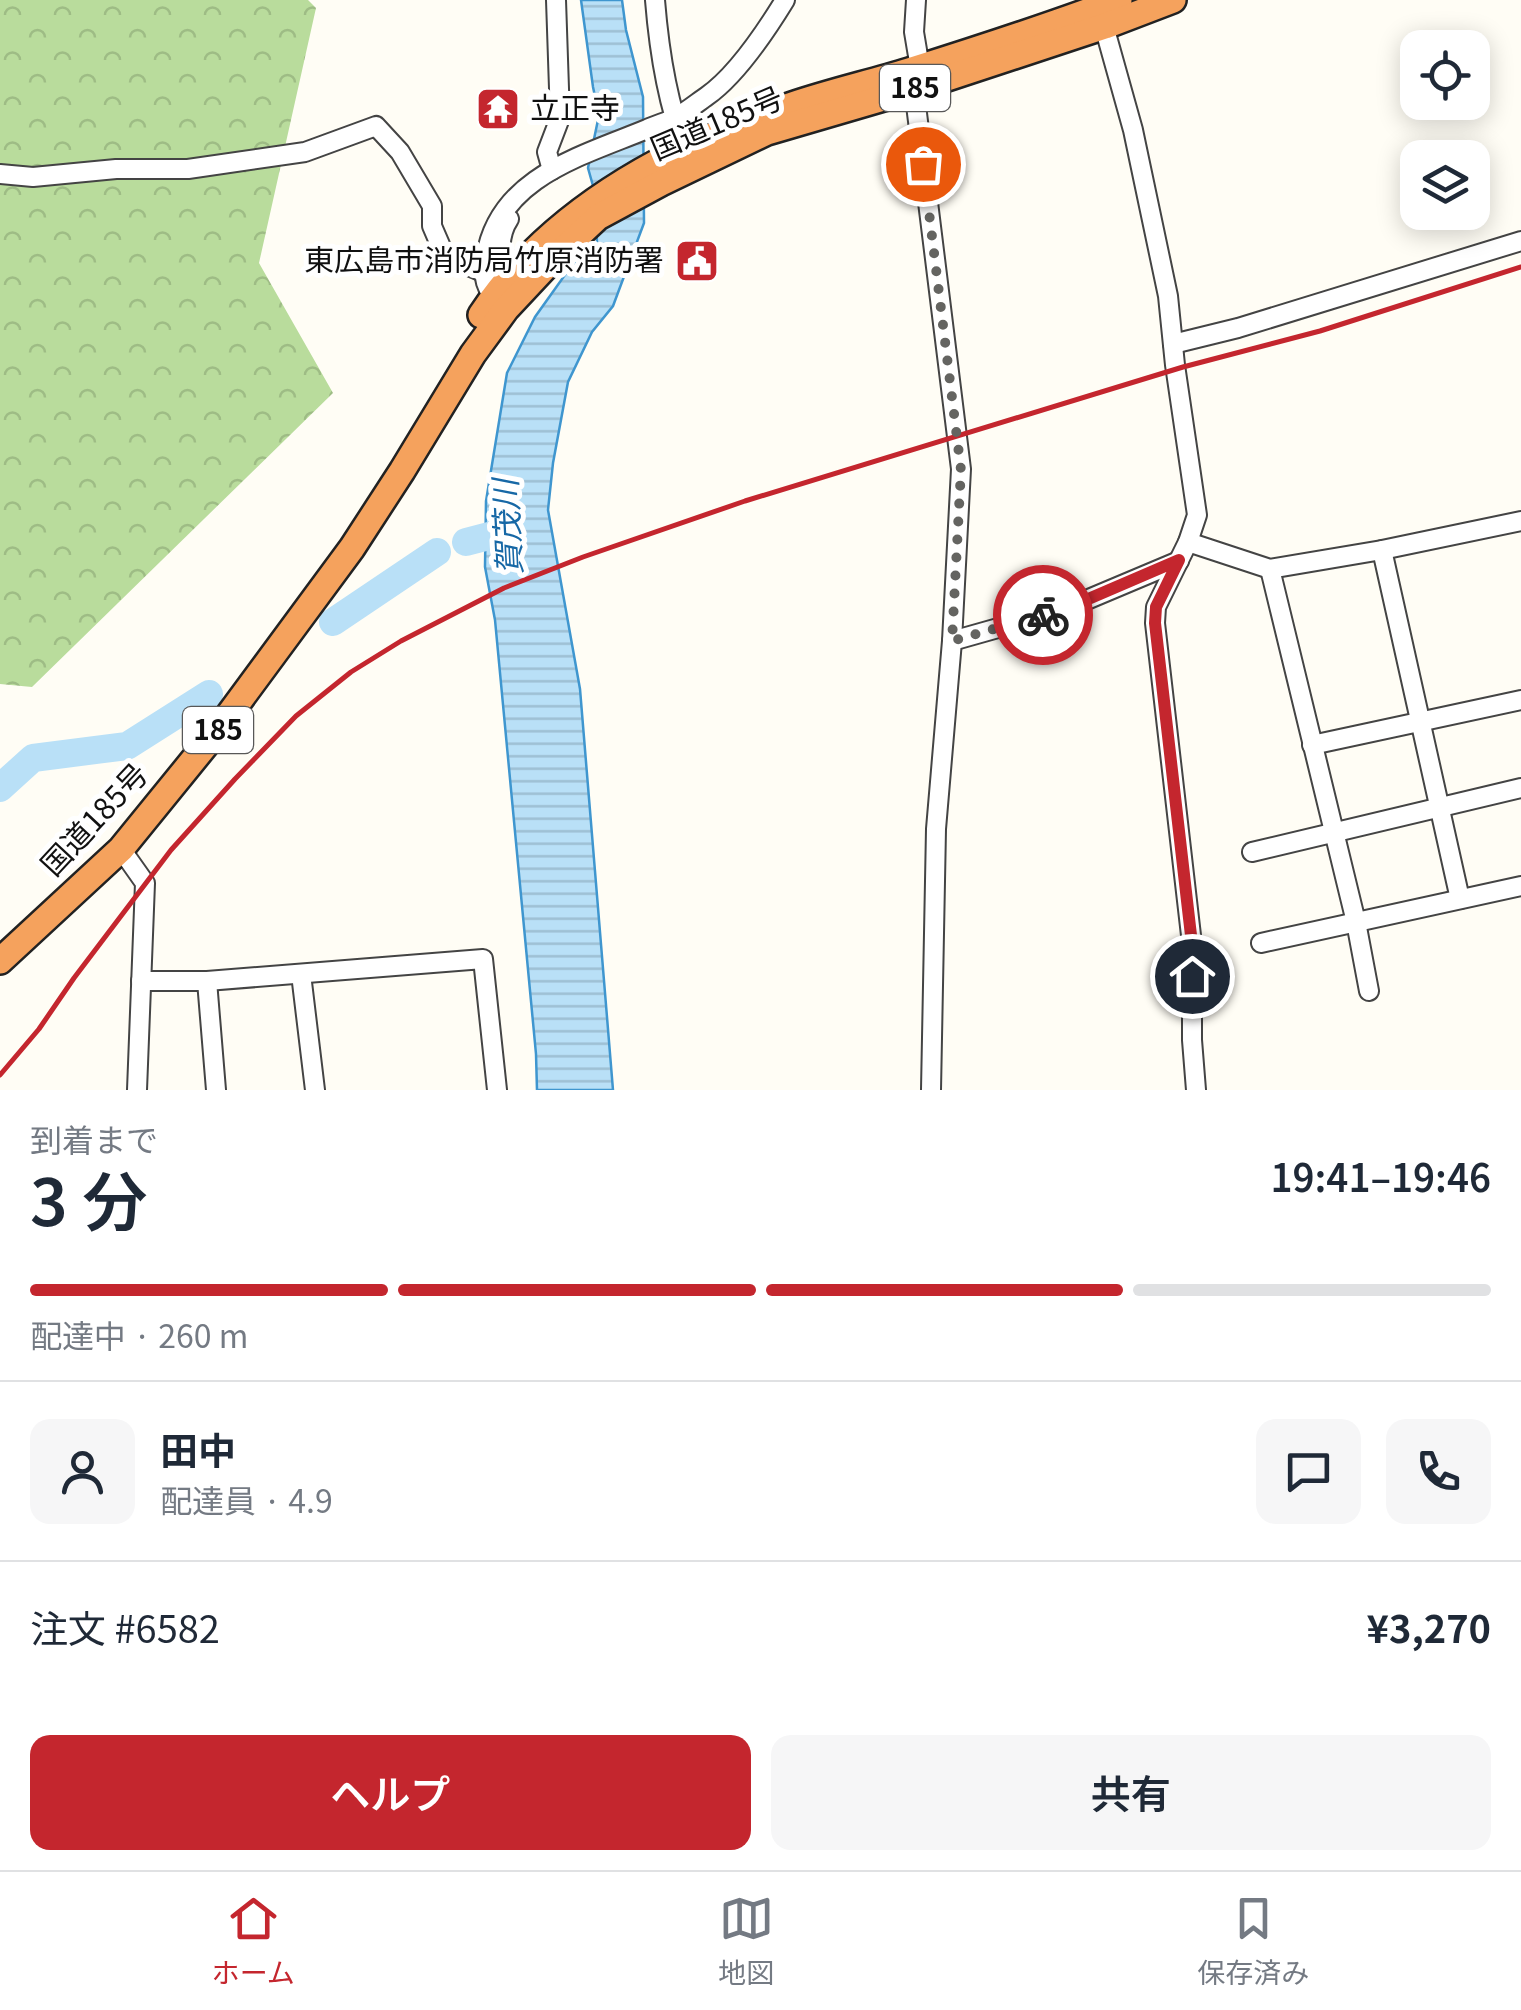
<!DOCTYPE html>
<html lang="ja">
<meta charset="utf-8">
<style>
body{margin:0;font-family:Georgia,"Noto Sans JP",serif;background:#f6f6f7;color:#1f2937;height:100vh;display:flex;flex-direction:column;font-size:38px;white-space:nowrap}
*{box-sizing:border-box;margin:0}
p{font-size:32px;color:#747a83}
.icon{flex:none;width:55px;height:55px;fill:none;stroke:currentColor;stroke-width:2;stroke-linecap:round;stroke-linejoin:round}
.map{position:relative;height:1090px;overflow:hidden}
.sheet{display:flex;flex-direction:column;background:#fff;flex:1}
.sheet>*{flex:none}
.fabs{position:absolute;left:1400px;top:30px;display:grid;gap:20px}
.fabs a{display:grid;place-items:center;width:90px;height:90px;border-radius:20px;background:#fff;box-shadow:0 5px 25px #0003;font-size:50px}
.pin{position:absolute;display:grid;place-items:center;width:85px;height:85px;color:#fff;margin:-42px;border:5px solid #fff;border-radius:50%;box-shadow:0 2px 10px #0007}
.courier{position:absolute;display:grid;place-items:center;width:100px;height:100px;margin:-50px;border:8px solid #c4262e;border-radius:50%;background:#fff;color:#222;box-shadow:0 2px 12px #0007}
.summary em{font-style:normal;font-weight:600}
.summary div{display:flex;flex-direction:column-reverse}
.summary{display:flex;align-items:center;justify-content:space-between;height:170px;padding:0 30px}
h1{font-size:65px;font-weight:600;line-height:75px}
.bar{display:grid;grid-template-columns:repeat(4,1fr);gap:15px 10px;align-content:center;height:120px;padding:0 30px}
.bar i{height:12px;border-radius:8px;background:#e0e1e3}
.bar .selected{background:#c4262e}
.bar p{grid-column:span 4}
.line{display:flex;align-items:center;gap:25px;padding:0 30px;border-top:2px solid #e0e1e3}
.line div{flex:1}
.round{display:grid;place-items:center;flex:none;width:105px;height:105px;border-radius:20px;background:#f6f6f7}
.action{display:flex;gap:20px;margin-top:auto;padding:20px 30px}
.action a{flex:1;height:115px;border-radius:20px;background:#c4262e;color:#fff;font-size:40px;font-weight:600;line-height:115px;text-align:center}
.action a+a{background:#f6f6f7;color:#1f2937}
.dock{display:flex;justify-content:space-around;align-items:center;height:140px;border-top:2px solid #e0e1e3;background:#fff;font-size:28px;color:#747a83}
.dock a{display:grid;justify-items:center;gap:5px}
.dock .selected{color:#c4262e}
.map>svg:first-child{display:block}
.forest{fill:url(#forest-crowns)}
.water{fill:url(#water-rules);stroke:#3f96cf;stroke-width:2.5}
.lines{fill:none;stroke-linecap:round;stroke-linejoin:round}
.river{stroke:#b9e0f7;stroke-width:28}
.minor-casing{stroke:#444;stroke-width:22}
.highway-casing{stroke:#222;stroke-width:30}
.minor{stroke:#fff;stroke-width:18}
.highway{stroke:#f5a25d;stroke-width:25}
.rail{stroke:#c4262e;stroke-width:5}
.done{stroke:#646461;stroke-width:10;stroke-dasharray:0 18}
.route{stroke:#c4262e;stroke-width:12}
.labels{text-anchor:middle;stroke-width:10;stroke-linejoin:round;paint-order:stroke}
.shield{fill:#fff;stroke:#585858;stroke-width:2.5}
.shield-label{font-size:28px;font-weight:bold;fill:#111}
.poi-label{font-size:30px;fill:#111;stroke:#fff;text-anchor:start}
.street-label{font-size:30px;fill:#111;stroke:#fff}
.water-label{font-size:32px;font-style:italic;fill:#1768a6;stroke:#fff}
</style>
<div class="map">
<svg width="1521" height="1090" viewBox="0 0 1521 1090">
<defs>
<pattern id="forest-crowns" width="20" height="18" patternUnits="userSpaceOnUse" patternTransform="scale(2.5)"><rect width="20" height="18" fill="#b9dc9c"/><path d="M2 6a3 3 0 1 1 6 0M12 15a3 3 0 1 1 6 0" fill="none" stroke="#9ebc85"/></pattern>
<pattern id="water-rules" width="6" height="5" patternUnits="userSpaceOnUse" patternTransform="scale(2.5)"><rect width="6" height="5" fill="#b9e0f7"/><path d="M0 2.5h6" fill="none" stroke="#9ebfd3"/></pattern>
</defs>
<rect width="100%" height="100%" fill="#fffdf5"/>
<polygon class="forest" points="0,0 308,0 316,8 259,263 333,393 32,687 0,684"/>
<polygon class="water" points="581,0 622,0 626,30 643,97 644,223 613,306 592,332 568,382 553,463 548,510 580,689 613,1090 537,1090 536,1054 495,620 485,567 486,501 507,373 535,317 567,272 597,243 595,193 588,168 599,115 593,87"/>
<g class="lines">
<g class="river">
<polyline points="466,542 508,531"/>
<polyline points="333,622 437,552"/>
<polyline points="0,788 33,758 127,746 209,694"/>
</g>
<defs>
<g id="minor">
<path d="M655 0C659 50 667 102 685 148"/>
<polyline points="916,0 914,32 920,68 914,89 961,469 952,641 936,829 931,1090"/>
<polyline points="1102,19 1133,130 1168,296 1175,365 1197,515 1188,542 1156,607 1155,623 1192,944 1192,1040 1196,1090"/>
<polyline points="552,170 547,152 560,118 556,0"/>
<polyline points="0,174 33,177 116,169 188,169 305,152 376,126 400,152 432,206 432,226 445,256 483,272"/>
<path d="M506 290 502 286C501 264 496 238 509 219"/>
<path d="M501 304C485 290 482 277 486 256 499 177 582 156 647 129 656 125 666 122 675 118 686 112 697 103 707 96 737 75 766 31 785 0"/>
<polyline points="1173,344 1238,328 1521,241"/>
<polyline points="1188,542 1270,569 1382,550 1521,521"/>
<polyline points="1382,550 1460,899"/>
<polyline points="1270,569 1356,922 1369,991"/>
<polyline points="952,641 1065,609 1179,561"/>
<polyline points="1312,745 1521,700"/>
<polyline points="121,849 145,883 137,1090"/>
<polyline points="1252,852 1521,788"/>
<polyline points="1261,943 1521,886"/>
<polyline points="301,974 315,1090"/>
<polyline points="141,981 207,981 483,959 497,1090"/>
<polyline points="207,981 216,1090"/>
</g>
<g id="highway">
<path d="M481 315C552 208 673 145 792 105 830 92 870 83 909 71 979 49 1050 26 1119 0"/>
<polyline points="0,961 121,849 217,731 352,548 402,471 473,354 506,309 550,262 598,217 661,183 767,132 914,89 1105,26 1173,0"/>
</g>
</defs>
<use href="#minor" class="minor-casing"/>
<use href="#highway" class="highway-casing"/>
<use href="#minor" class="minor"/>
<use href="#highway" class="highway"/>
<polyline class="rail" points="0,1075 39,1029 74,978 171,850 235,779 296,716 351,672 401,641 504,588 583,557 745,501 1183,367 1320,331 1521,267"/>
</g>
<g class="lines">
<polyline class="done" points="923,164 961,470 952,641 1043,615"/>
<polyline class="route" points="1043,615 1065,609 1179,560 1156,607 1155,623 1192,944 1192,976"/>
</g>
<defs>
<symbol id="temple-square" viewBox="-11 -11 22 22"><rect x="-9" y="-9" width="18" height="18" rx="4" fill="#c4262e" stroke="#fff"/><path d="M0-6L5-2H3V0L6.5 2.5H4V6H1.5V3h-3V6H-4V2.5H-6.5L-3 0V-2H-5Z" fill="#fff"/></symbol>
<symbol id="civic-square" viewBox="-11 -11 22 22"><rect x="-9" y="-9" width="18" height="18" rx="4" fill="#c4262e" stroke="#fff"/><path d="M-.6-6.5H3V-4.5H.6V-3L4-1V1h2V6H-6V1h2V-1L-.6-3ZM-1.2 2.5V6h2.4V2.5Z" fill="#fff"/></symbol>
</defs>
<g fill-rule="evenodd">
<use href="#temple-square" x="473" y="84" width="50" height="50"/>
<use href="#civic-square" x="672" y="236" width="50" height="50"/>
</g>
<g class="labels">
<g class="shield">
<rect x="880" y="65" width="70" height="46" rx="8"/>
<rect x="183" y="707" width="70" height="46" rx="8"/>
</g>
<g class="shield-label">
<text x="915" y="98">185</text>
<text x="218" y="740">185</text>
</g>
<g class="poi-label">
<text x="530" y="119">立正寺</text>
<text x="664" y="271" text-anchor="end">東広島市消防局竹原消防署</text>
</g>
<g class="street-label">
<text transform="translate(717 124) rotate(-23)" y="10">国道185号</text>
<text transform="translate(95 820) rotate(-47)" y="10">国道185号</text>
</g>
<g class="water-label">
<text transform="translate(508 527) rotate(-93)" y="11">賀茂川</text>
</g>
</g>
</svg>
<div class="fabs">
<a><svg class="icon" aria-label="locate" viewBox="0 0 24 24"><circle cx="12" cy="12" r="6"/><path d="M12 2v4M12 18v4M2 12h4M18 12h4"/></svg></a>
<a><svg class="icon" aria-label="layers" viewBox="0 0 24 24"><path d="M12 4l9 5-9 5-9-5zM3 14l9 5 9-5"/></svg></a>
</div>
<div class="pin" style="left:923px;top:164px;background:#ea580c"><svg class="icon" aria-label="bag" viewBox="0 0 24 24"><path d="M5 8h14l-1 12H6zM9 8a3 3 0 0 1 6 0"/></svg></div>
<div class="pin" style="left:1192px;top:976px;background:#1f2937"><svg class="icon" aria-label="home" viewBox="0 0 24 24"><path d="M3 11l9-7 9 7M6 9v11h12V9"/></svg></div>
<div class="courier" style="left:1043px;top:615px"><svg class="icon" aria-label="bike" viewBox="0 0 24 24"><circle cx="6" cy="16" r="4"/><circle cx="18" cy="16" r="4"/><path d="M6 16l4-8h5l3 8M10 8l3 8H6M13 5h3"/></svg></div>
</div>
<section class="sheet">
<div class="summary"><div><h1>3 分</h1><p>到着まで</p></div><em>19:41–19:46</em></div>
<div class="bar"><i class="selected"></i><i class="selected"></i><i class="selected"></i><i></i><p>配達中 · 260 m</p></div>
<div class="line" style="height:180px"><a class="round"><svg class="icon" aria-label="person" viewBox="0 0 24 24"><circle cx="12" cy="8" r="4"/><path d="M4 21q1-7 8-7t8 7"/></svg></a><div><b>田中</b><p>配達員 · 4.9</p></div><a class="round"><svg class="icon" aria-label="chat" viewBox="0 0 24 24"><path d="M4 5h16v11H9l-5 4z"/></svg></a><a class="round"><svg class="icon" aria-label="phone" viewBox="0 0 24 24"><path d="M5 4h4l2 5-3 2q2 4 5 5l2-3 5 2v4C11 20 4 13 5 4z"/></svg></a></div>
<div class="line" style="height:130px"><div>注文 #6582</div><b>¥3,270</b></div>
<div class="action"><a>ヘルプ</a><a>共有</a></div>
</section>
<nav class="dock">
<a class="selected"><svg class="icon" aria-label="home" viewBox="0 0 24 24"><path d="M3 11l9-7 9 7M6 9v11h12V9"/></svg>ホーム</a>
<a><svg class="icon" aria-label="map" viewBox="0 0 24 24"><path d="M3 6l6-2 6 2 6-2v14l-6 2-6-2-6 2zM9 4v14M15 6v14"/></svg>地図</a>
<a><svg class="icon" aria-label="saved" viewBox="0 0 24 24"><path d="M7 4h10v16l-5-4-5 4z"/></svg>保存済み</a>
</nav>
